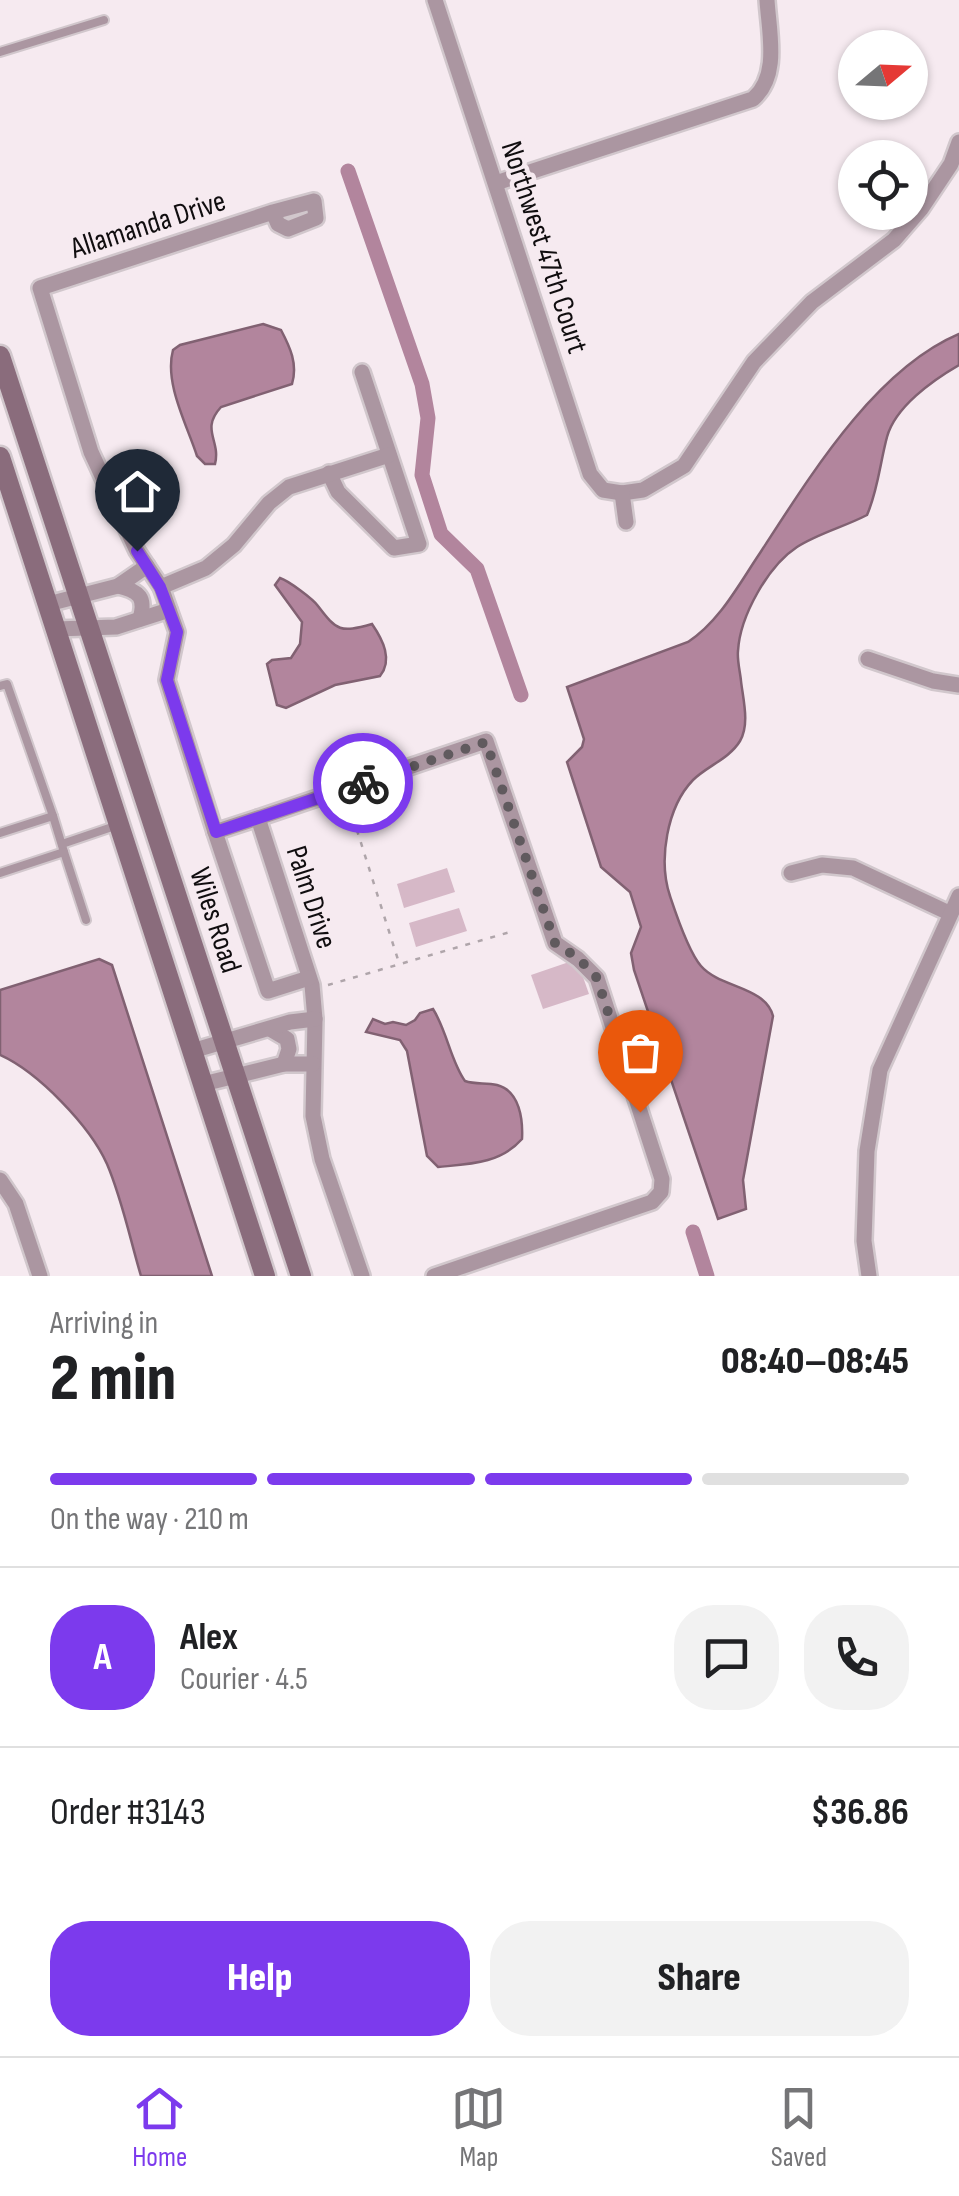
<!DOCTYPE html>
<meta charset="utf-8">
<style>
body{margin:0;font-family:"Sofia Sans Condensed",sans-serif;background:#f2f2f2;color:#202124;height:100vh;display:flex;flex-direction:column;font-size:38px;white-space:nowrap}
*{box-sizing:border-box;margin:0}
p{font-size:32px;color:#757577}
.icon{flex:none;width:55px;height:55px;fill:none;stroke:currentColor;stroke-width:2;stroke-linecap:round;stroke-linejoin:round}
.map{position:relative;height:1276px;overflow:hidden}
.drawer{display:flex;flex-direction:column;background:#fff;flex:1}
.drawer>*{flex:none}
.needle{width:65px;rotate:71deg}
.fabs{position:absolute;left:838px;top:30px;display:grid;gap:20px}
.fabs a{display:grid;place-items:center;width:90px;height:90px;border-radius:50%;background:#fff;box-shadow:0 2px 8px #0004;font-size:50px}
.pin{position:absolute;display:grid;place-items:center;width:85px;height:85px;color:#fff;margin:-102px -42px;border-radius:50% 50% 50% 0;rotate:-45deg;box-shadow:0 0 10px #0007}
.pin .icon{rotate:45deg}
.courier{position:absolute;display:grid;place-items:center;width:100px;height:100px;margin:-50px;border:8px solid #7c3aed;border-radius:50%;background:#fff;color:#222;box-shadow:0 2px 12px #0007}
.overview em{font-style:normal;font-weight:800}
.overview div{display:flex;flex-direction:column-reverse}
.overview{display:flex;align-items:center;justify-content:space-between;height:170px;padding:0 50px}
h1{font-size:65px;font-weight:800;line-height:75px}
.bar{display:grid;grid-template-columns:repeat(4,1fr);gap:15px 10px;align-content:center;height:120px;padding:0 50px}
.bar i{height:12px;border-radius:8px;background:#e0e0e0}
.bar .active{background:#7c3aed}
.bar p{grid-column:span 4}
.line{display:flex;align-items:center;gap:25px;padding:0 50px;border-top:2px solid #e0e0e0}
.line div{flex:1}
.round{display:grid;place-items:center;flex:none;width:105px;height:105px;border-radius:40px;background:#f2f2f2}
.action{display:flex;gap:20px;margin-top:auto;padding:20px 50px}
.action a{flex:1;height:115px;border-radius:40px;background:#7c3aed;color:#fff;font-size:40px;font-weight:800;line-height:115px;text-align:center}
.action a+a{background:#f2f2f2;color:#202124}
.menu{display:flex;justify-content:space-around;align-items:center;height:140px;border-top:2px solid #e0e0e0;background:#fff;font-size:28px;color:#757577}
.menu a{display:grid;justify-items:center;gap:5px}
.menu .active{color:#7c3aed}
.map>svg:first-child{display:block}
.green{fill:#d6b8c7}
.water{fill:#b2859d;stroke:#816172;stroke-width:2.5}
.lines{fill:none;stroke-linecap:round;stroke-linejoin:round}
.canal{stroke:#b2859d;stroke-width:15}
.lane-casing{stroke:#d1c7cc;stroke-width:12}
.street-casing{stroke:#d1c7cc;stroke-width:20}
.secondary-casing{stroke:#d1c7cc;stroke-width:25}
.path{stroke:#afa5aa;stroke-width:2.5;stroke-dasharray:5 8;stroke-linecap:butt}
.lane{stroke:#ab96a1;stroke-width:8}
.street{stroke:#ab96a1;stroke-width:15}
.secondary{stroke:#8a6c7c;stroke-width:20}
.done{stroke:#605a5e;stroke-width:10;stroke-dasharray:0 18}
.route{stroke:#7c3aed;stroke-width:12}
.labels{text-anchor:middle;stroke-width:9;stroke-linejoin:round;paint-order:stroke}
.street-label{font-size:30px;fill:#100d0f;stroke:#f6eaf0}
</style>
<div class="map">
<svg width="959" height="1276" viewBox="0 0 959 1276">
<rect width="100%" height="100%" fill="#f6eaf0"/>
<g class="green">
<polygon points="447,868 455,892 404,908 397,884"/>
<polygon points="459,908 467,931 416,947 409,923"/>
<polygon points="569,962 583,977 589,994 543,1009 531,975"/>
</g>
<g class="water">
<path d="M263 324 281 330C290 347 298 364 292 384L221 407C200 430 221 440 215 464H205L197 456C187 425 164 383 173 350L180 345Z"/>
<path d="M959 334V365C933 380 895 407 887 437 880 463 878 490 867 515 844 527 819 533 797 547 768 566 740 616 738 651 737 660 740 671 741 681 743 699 750 724 740 741 729 759 707 766 693 780 667 807 658 860 670 896 676 914 688 951 701 966 720 988 765 986 773 1016L743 1180 746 1209 718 1219 634 970 631 953 641 927 630 892 601 867 567 762 582 747 584 739 567 687 688 642C720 621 739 584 760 553 809 478 874 370 959 334Z"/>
<path d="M280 578C289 581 313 599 318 606 337 631 340 633 372 624 383 640 393 660 380 676L335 685 286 708 277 705 267 664 272 660 291 658 300 644 302 622 275 585Z"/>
<path d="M99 959 112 965 212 1276H141C130 1239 122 1199 107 1164 90 1126 38 1072 0 1055V990Z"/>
<path d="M433 1009C447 1031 451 1062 465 1081 476 1085 486 1082 497 1085 520 1091 523 1120 522 1139 500 1164 469 1164 438 1167L427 1156 407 1051 400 1040 366 1032 373 1019 385 1024 393 1022 406 1025 415 1020 420 1013Z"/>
</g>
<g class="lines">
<g class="canal">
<polyline points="348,171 422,384 428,418 422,475 441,534 477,569 521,695"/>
<polyline points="693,1232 707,1276"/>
</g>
<defs>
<g id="lane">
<polyline points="0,52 104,20"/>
<polyline points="0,686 7,684 53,816"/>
<polyline points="0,833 53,816 64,852 0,873"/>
<polyline points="62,844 115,826"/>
<polyline points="64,852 86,920"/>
</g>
<g id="street">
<polyline points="435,0 590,474 603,490 622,493 643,490 684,466 754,362 812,302 894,240 921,209 951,164 959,142"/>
<path d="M496 183 753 99C780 76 769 33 767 0"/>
<polyline points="273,212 278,224 288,229 316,218 314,201 273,212 40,288 91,452 137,551 161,587 177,632 167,680 215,832 258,818 312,985 315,1019 313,1116 322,1159 362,1276"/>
<polyline points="329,473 338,492 394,548 419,544 362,372"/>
<polyline points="622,493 626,522"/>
<path d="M118 586C140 591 146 598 140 619"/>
<polyline points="161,587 206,568 234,545 269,503 289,487 389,455"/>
<polyline points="48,604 118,586 147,566"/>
<polyline points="56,629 116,627 169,610"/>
<polyline points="868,659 933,681 959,685"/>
<polyline points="258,818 486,741 555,943 578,959 597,978 662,1179 661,1192 652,1202 434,1276"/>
<polyline points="215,832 268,991 309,978"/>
<polyline points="791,873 822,865 853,868 949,913"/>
<polyline points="270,1029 287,1039 289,1049 284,1064"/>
<polyline points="192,1051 290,1022 315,1019"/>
<polyline points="203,1084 284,1064 313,1064"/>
<polyline points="0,1180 16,1204 40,1276"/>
<polyline points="869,1276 864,1241 867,1151 880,1070 959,896"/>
</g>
<g id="secondary">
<polyline points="0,356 301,1276"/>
<polyline points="0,457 265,1276"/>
</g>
</defs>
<use href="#lane" class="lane-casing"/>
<use href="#street" class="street-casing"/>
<use href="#secondary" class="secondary-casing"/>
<g class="path">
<polyline points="349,805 399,963"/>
<polyline points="328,985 510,932"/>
</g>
<use href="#lane" class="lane"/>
<use href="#street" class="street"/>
<use href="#secondary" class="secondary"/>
</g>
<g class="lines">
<polyline class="done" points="363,783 486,742 555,943 578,958 597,978 640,1112"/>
<polyline class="route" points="137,551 160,587 177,632 167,680 216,832 363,783"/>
</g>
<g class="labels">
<g class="street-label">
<text transform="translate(148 224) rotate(-18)" y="10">Allamanda Drive</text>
<text transform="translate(545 247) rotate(72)" y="10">Northwest 47th Court</text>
<text transform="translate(312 897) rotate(72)" y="10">Palm Drive</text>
<text transform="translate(216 920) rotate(72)" y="10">Wiles Road</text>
</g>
</g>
</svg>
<div class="fabs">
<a><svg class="needle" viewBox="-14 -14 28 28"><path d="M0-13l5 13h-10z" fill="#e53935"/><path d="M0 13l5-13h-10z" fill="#757577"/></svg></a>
<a><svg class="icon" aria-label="locate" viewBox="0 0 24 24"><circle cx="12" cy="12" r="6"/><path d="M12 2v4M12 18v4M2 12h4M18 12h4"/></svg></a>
</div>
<div class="pin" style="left:640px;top:1112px;background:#ea580c"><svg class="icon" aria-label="bag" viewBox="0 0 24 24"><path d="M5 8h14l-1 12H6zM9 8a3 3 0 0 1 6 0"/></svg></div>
<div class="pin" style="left:137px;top:551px;background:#1f2937"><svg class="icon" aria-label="home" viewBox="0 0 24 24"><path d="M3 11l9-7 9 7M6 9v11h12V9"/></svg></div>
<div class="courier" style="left:363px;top:783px"><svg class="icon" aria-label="bike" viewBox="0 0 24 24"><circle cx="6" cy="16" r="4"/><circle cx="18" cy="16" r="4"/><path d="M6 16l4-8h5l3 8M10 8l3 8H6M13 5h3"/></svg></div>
</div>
<section class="drawer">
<div class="overview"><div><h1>2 min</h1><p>Arriving in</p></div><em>08:40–08:45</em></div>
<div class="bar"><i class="active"></i><i class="active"></i><i class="active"></i><i></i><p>On the way · 210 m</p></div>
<div class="line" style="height:180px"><b class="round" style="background:#7c3aed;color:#fff">A</b><div><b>Alex</b><p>Courier · 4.5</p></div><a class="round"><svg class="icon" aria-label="chat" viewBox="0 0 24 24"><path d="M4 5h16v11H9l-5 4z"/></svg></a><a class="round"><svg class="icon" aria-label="phone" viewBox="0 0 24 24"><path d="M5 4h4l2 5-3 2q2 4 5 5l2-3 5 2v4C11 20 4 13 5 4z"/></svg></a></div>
<div class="line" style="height:130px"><div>Order #3143</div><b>$36.86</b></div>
<div class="action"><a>Help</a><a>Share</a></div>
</section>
<nav class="menu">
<a class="active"><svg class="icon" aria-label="home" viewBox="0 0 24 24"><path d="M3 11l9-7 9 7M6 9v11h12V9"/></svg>Home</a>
<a><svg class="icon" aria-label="map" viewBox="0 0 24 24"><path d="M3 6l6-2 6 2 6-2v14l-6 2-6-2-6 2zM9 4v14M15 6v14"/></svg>Map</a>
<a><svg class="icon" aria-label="saved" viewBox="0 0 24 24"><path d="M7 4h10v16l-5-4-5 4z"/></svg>Saved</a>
</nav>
